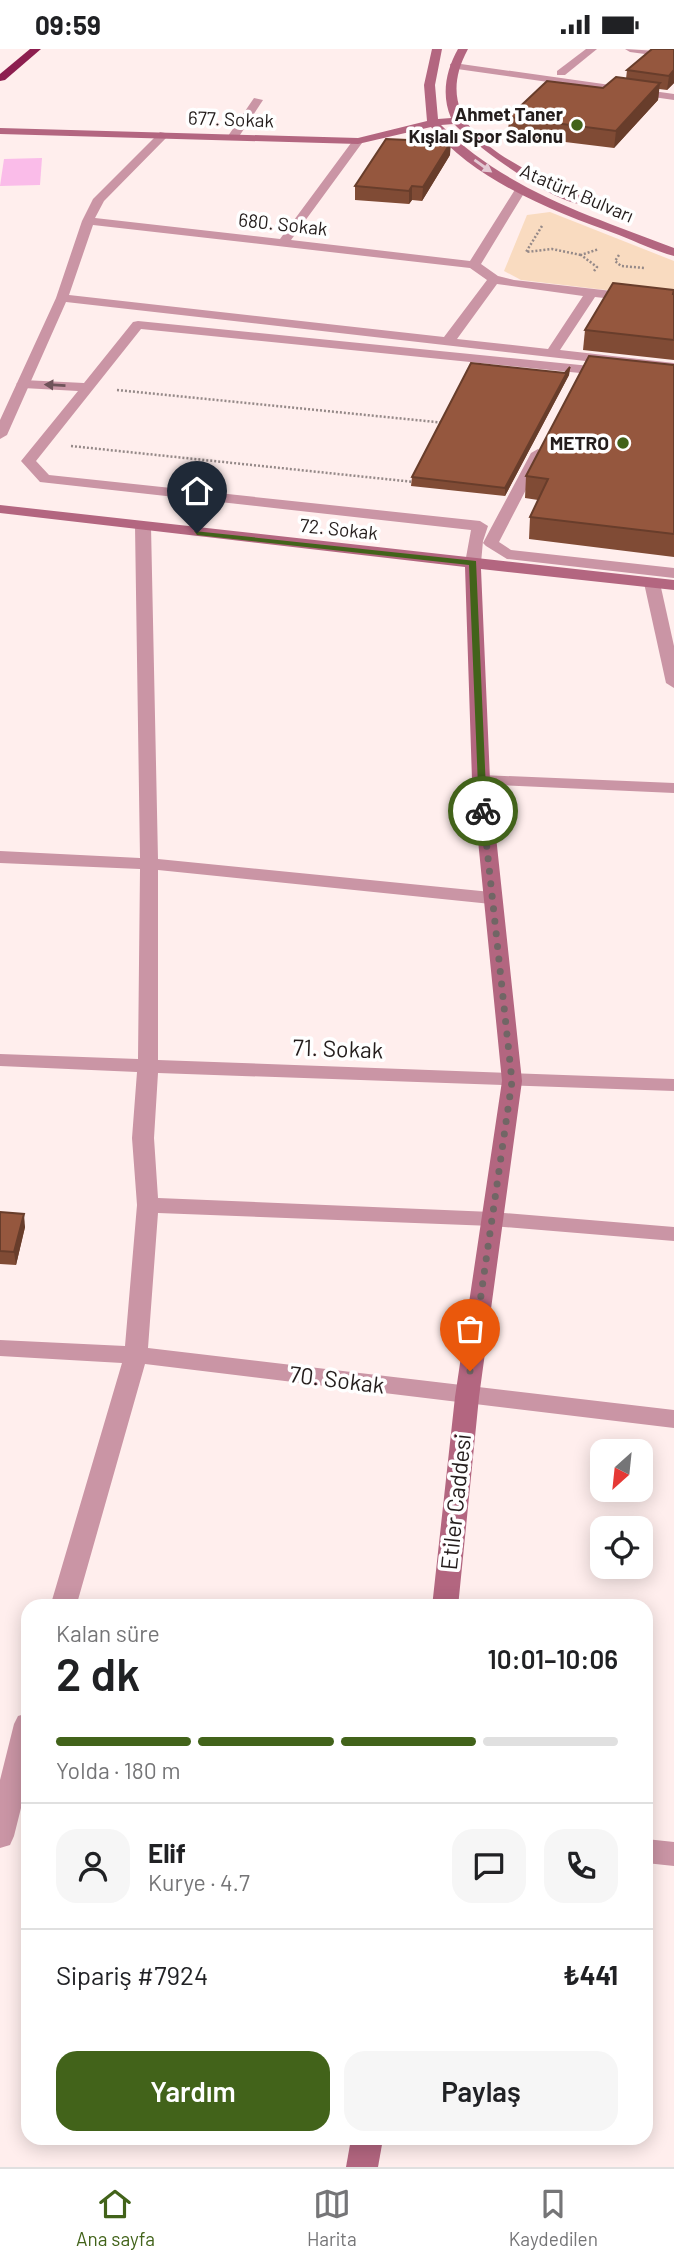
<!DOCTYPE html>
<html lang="tr">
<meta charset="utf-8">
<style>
body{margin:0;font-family:Barlow,sans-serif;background:#f6f6f6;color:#202124;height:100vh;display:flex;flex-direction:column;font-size:26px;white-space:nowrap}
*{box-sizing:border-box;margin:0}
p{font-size:23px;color:#757577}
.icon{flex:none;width:38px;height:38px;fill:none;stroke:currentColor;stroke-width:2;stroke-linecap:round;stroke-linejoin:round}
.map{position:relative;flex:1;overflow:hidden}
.sheet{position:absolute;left:21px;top:1550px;width:632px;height:546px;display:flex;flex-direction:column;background:#fff;border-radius:21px;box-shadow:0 4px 18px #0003}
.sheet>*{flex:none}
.needle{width:46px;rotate:207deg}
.tools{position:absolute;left:590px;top:1390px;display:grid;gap:14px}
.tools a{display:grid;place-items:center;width:63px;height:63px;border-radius:14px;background:#fff;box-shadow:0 4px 18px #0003;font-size:35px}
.pin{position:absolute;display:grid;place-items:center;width:60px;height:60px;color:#fff;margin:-72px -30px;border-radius:50% 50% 50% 0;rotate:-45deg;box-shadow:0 0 7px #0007}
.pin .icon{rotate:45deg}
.courier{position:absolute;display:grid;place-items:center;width:70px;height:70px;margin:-35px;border:5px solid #42631a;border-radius:50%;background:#fff;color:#222;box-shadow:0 2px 9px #0007}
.head em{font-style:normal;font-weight:600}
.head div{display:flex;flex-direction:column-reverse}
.head{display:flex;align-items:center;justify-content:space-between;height:119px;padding:0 35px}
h1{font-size:46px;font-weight:600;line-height:52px}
.bar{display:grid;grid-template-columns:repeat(4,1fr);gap:10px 7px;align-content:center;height:84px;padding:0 35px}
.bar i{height:9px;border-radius:5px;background:#e0e0e0}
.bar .selected{background:#42631a}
.bar p{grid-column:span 4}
.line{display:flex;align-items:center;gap:18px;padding:0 35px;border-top:2px solid #e0e0e0}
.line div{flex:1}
.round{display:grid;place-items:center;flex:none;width:74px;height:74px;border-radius:21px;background:#f6f6f6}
.action{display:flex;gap:14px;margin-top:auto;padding:14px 35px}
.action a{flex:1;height:80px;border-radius:21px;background:#42631a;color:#fff;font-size:28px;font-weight:600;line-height:80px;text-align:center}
.action a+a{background:#f6f6f6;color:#202124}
.status{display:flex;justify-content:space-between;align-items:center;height:49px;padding:0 35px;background:#fff;direction:ltr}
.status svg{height:19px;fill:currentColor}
.dock{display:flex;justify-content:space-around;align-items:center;height:98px;border-top:2px solid #e0e0e0;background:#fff;font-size:19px;color:#757577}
.dock a{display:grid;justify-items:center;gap:4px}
.dock .selected{color:#42631a}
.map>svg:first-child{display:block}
.green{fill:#f9dbc0}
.water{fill:#fabce9}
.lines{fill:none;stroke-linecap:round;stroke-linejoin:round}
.path{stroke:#958988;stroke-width:2.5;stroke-dasharray:2 2;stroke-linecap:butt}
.lane{fill:#ca95a5;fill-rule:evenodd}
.street{fill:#ca95a5;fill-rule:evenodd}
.secondary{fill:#b36680;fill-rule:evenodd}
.highway{fill:#8d1e4f;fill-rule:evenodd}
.wall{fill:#804b35}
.shaded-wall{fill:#683d2b}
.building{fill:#95573e;stroke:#683d2b;stroke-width:2}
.oneway{fill:#e4c9d3}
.oneway2{fill:#6f535a}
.route{fill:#42631a}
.done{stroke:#716665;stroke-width:7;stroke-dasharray:0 12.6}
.poi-dot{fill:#42631a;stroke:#fff;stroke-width:2.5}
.labels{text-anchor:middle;stroke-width:7;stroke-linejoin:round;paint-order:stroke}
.far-poi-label{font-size:19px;font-weight:bold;fill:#241d1c;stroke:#fff;text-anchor:end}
.far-street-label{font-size:19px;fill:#241d1c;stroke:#fff}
.street-label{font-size:23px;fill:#241d1c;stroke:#fff}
</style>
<div class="status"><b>09:59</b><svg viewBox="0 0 49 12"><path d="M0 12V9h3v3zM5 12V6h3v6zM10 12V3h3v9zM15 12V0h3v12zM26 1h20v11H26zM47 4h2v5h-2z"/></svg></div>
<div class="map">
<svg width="674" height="2118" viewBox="0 0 674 2118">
<rect width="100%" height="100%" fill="#ffeeed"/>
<polygon class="green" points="550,163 674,212 674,249 521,231 504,222 527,166"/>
<polygon class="water" points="42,109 40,136 0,137 4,110"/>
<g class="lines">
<g class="path">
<polyline points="542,177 526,203 552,200 581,206"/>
<polyline points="619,206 615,212 621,217 645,219"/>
<polyline points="594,222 597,218 581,206 599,200"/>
<polyline points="117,341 446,374"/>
<polyline points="71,397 414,433"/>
</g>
<polygon class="lane" points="138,272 610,319 617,323 610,327 141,280 36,412 49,426 480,472 488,477 483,492 481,514 473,519 465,514 471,481 40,433 21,412 78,342 23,339 16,335 23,331 84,334 133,273"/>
<g class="street">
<polygon points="586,0 597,0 565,26 557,26 557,22"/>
<polygon points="625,0 674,3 674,9 630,3"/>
<polygon points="454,14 674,45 674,51 450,19 450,15"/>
<polygon points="254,49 263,51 238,89 230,89 228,87"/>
<path d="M160 83 170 85 104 152 95 169 280 190 354 90H362V94L291 191 470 212 516 139H524L526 141 481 215 498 227 514 231 674 249V257L595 248 560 301 674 314V322L66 253 7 386 0 390V371L56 249 82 172 93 150ZM93 176 470 219 487 231 444 288 69 246ZM497 235 583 247 548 300 457 290Z"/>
<polygon points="538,400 545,404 499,493 511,501 674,519 674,529 507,510 486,497 483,494 531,404"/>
<polygon points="143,472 151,477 158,810 491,843 500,849 491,855 158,821 158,1011 674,1030 674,1042 158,1024 154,1089 158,1149 492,1163 674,1178 674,1192 492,1177 158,1164 148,1299 674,1361 674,1379 145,1315 76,1558 50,1558 122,1314 0,1307 0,1291 125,1297 137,1156 132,1089 137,1023 0,1017 0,1005 138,1010 140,820 0,814 0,802 140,809 135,477"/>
<polygon points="652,529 660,534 674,597 674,639 666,634 644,534"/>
<polygon points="481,726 674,734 674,744 475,735 472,731"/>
<polygon points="28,1664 28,1731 14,1787 10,1796 0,1799 0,1731 14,1675 18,1667"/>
<polygon points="646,1790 674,1793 674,1817 646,1814"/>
</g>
<g class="secondary">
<path d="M432 0H442L435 36 438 70 451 69C441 46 446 21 458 0H468C428 73 501 109 556 136 567 142 581 145 590 153 569 168 471 93 454 75L441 76C505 141 591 167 674 199V207C655 202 637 193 619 186 555 163 475 132 431 78L358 95 0 85V79L358 89 427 72 424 36Z"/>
<polygon points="0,456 674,531 674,541 481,520 490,731 522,1032 479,1348 458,1558 432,1558 455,1348 502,1032 472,731 465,518 0,464"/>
<polygon points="351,2090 383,2090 378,2118 346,2118"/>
</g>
<polygon class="highway" points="30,0 41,0 5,31 0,32 0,25"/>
</g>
<g class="wall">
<polygon points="674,0 674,34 667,41 659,40 658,51 614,99 508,86 509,68 603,39 626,30 627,21"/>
<polygon points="450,106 422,152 412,151 409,155 355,151 355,137"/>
<polygon points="674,241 674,311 583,301 585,281"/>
<polygon points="674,316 674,508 529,490 530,468 538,451 525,449 526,427"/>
<polygon points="570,318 569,326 505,447 411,437 412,428 565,324"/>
<polygon points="0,1163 25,1178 16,1216 0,1215"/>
</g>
<g class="shaded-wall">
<polygon points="674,21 674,34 667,41 669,27"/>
<polygon points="660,34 658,51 614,99 616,82"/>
<polygon points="451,93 450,106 422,152 423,138"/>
<polygon points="412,137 412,151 409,155 409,142"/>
<polygon points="570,318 569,326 505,447 505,439"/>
<polygon points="24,1165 25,1178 16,1216 14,1203"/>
</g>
<g class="building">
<polygon points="652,0 674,0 674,21 669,27 627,21"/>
<polygon points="616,28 660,34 616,82 509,68 547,32 603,39"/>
<polygon points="386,90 451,93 423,138 412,137 409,142 355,137"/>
<polygon points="613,234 674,241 673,245 674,245 674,291 585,281"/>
<polygon points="589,307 674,316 674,485 530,468 548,430 526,427"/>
<polygon points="471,314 565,324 570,318 505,439 412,428"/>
<polygon points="0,1163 24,1165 14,1203 0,1202"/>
</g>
<defs><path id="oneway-solid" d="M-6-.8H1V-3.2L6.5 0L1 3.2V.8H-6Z" transform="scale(1.75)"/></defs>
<use class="oneway" href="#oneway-solid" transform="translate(483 117) rotate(35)"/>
<use class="oneway2" href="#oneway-solid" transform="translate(55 336) rotate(-177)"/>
<polygon class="route" points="194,482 476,512 487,764 479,762 469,516 197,486"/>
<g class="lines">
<polyline class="done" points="470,1322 512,1032 483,762"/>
</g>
<g class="poi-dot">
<circle cx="577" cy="76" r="7"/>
<circle cx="623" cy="394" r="7"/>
</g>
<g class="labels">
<g class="far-poi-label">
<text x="563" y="72">Ahmet Taner<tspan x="563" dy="22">Kışlalı Spor Salonu</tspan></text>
<text x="609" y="401">METRO</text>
</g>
<g class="far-street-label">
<text transform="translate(231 70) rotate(2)" y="7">677. Sokak</text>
<text transform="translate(577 144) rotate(23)" y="7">Atatürk Bulvarı</text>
<text transform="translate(283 175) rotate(6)" y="7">680. Sokak</text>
<text transform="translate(339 480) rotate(6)" y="7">72. Sokak</text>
</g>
<g class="street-label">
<text transform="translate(338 1000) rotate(2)" y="8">71. Sokak</text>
<text transform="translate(337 1331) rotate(7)" y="8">70. Sokak</text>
<text transform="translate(456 1453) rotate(-84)" y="8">Etiler Caddesi</text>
</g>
</g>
</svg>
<div class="tools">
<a><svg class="needle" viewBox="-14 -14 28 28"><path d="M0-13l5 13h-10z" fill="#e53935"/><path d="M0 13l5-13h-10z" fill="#757577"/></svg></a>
<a><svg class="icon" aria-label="locate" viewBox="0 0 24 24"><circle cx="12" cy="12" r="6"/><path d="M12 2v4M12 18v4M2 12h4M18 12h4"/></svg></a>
</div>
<div class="pin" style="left:470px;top:1322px;background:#ea580c"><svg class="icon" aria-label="bag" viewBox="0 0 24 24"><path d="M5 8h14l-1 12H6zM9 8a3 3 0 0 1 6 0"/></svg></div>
<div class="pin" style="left:197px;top:484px;background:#1f2937"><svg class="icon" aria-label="home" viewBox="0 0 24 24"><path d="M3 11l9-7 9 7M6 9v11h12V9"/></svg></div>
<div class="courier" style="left:483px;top:762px"><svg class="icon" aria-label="bike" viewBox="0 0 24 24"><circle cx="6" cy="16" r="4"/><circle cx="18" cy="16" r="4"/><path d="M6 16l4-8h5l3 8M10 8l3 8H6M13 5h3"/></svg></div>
<section class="sheet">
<div class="head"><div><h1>2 dk</h1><p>Kalan süre</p></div><em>10:01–10:06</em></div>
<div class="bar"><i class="selected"></i><i class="selected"></i><i class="selected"></i><i></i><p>Yolda · 180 m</p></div>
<div class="line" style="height:126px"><a class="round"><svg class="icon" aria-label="person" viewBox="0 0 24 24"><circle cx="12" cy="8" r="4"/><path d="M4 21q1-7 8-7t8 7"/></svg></a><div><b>Elif</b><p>Kurye · 4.7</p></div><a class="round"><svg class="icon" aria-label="chat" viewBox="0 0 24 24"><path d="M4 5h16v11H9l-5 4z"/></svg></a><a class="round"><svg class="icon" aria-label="phone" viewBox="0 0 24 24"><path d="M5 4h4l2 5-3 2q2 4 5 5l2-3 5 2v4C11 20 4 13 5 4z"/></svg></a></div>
<div class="line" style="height:91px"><div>Sipariş #7924</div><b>₺441</b></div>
<div class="action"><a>Yardım</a><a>Paylaş</a></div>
</section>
</div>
<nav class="dock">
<a class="selected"><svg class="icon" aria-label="home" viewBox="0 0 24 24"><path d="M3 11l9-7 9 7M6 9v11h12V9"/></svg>Ana sayfa</a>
<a><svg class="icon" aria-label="map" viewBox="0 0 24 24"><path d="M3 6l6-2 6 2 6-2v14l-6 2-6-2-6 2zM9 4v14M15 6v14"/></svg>Harita</a>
<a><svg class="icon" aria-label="saved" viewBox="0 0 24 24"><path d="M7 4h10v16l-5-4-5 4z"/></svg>Kaydedilen</a>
</nav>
